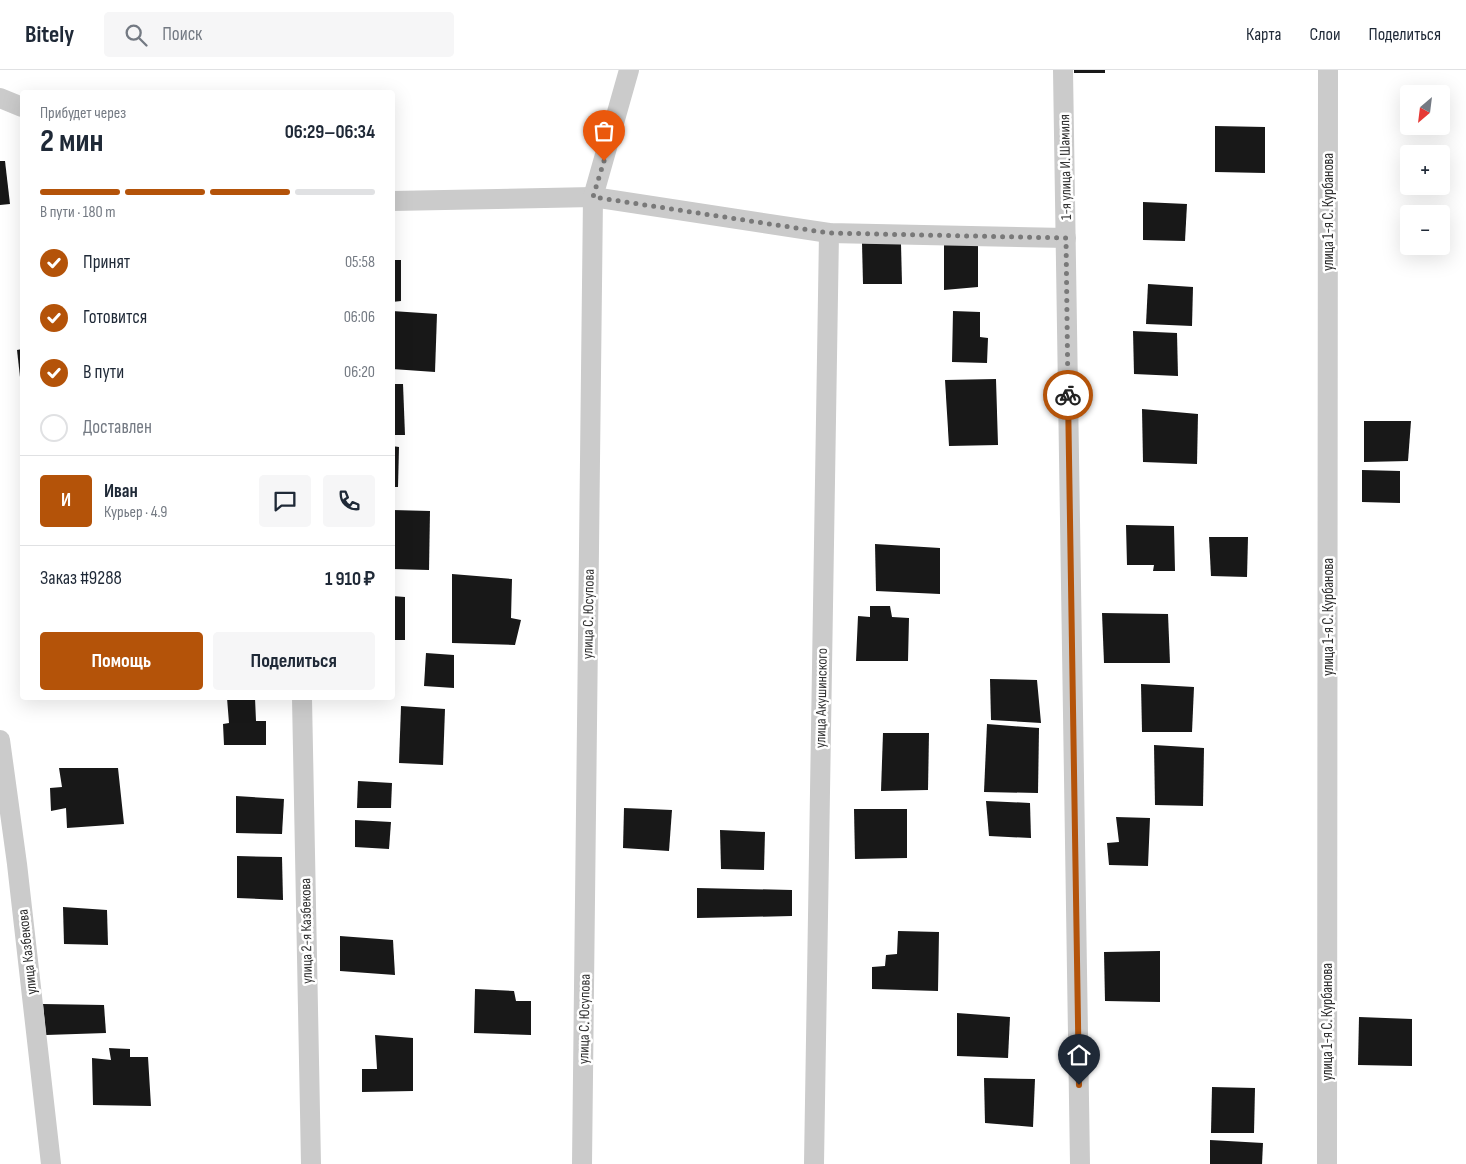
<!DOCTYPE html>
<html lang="ru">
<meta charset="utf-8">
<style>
body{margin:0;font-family:"Sofia Sans Condensed",sans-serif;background:#f6f6f7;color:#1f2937;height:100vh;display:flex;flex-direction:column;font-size:19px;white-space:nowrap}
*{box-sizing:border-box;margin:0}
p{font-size:16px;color:#747a83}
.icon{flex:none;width:28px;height:28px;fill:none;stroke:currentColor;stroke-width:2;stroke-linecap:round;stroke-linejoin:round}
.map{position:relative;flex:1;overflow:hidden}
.side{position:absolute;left:20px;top:20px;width:375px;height:610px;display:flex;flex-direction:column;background:#fff;border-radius:5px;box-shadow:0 5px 20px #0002}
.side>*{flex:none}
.needle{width:32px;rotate:208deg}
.buttons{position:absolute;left:1400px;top:15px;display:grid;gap:10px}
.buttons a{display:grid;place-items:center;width:50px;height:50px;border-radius:5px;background:#fff;box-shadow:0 5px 20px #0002;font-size:25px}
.pin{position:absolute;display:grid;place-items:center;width:42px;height:42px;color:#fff;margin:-51px -21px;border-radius:50% 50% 50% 0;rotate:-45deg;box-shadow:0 0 5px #0007}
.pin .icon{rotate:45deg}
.courier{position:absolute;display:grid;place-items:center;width:50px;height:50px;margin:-25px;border:4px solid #b45309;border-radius:50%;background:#fff;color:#222;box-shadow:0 1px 6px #0007}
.summary em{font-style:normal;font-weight:700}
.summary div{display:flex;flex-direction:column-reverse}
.summary{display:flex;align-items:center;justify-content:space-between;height:85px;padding:0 20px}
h1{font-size:32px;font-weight:700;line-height:38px}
.bar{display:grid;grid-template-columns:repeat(4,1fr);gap:8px 5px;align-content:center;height:60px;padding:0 20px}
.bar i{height:6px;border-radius:4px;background:#e0e1e3}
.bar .current{background:#b45309}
.bar p{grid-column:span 4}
.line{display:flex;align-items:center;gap:12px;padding:0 20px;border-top:1px solid #e0e1e3}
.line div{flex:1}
.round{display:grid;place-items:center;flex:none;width:52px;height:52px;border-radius:5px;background:#f6f6f7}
ol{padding:0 20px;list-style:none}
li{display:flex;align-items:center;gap:15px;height:55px}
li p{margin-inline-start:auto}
li .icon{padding:5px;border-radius:50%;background:#b45309;color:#fff;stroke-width:4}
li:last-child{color:#747a83}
li i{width:28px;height:28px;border:2px solid #e0e1e3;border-radius:50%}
.cta{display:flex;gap:10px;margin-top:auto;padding:10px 20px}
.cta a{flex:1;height:58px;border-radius:5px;background:#b45309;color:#fff;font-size:20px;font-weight:700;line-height:58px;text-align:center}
.cta a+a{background:#f6f6f7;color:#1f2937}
header{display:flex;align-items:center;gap:30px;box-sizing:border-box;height:70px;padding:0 25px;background:#fff;border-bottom:1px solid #e0e1e3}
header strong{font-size:24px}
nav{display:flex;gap:28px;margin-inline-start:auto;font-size:18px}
.search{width:350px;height:45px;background:#f6f6f7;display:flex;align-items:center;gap:12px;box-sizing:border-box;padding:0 18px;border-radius:5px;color:#747a83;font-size:19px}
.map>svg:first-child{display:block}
.building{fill:#181818}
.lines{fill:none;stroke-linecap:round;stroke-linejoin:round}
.minor{stroke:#cbcbcb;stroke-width:20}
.done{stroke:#797979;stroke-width:5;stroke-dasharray:0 9}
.route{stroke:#b45309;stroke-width:6}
.labels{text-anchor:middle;stroke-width:5;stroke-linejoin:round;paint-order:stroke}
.street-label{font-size:15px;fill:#313131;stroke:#fff}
</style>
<header>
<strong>Bitely</strong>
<div class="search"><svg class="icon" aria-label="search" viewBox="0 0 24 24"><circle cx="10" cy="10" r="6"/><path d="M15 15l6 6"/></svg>Поиск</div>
<nav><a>Карта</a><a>Слои</a><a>Поделиться</a></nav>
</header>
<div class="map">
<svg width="1466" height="1094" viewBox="0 0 1466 1094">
<rect width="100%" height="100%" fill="#fff"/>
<g class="building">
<rect x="1074" y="0" width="31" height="3"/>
<polygon points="1215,56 1265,57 1265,103 1215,102"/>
<polygon points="0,91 5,91 10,134 0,135"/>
<polygon points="1143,132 1187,134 1185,171 1143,170"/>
<polygon points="862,173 901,174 902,214 863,214"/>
<polygon points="944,173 978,175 978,217 944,220"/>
<polygon points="392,190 401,190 401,231 392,232"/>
<polygon points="1148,214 1193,217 1192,256 1146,254"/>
<polygon points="392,241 437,244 435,302 392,299"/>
<polygon points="953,241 980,242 980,267 988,268 987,293 952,292"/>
<polygon points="1133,261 1177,263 1178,306 1134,304"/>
<polygon points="22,279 22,316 21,316 17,280"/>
<polygon points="996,309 998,375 949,376 945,310"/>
<polygon points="392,314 403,314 405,365 392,365"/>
<polygon points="1142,339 1198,344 1197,394 1143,392"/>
<polygon points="1364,351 1411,351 1408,391 1364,392"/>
<polygon points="392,376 399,377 398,417 392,417"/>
<polygon points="1362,400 1400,401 1400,433 1362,432"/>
<polygon points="392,440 430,441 429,500 392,499"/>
<polygon points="1126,455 1174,456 1175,501 1153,501 1154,495 1127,495"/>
<polygon points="1209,467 1248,467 1247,507 1211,506"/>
<polygon points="875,474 940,478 940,524 876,521"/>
<polygon points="452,504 512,509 511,548 521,550 515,575 452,573"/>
<polygon points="392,526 405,527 405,570 392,570"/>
<polygon points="870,536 890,536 892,547 909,548 908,591 856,591 858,546 870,547"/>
<polygon points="1102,543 1168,544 1170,593 1104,593"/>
<polygon points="426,583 454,585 454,618 424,616"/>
<polygon points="990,609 1037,610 1041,653 991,650"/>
<polygon points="1141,614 1194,617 1192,662 1142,662"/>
<polygon points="227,628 255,628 256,651 266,651 266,675 224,675 223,654 229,653"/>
<polygon points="401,636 445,639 443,695 399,693"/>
<polygon points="987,654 1039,658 1038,723 984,722"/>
<polygon points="883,663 929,663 928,720 881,721"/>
<polygon points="1154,675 1204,678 1203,736 1155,735"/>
<polygon points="59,698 118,698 124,754 67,758 66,738 51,741 50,718 62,717"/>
<polygon points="358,711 392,713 391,738 357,738"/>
<polygon points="236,726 284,729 282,764 236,763"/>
<polygon points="986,731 1030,733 1031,768 989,766"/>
<polygon points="624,738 672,740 669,781 623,778"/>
<polygon points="854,739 907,739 907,788 855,789"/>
<polygon points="1116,747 1150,748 1148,796 1109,795 1107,773 1119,772"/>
<polygon points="355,750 391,752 389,779 355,777"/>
<polygon points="720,760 765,762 764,800 721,799"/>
<polygon points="237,786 282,787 283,830 237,828"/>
<polygon points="697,818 792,820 792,846 697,848"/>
<polygon points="63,837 107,840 108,875 64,874"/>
<polygon points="898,861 939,862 938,921 872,919 872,897 885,896 886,885 897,884"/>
<polygon points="340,866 393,870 395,905 340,901"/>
<polygon points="1160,881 1160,932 1105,931 1104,882"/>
<polygon points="475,919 514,921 516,931 531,931 531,965 474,963"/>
<polygon points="43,934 104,935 106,963 46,965"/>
<polygon points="957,943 1010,947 1008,988 957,986"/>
<polygon points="1359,947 1412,949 1412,996 1358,995"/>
<polygon points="375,965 413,968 413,1021 362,1022 362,999 377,999"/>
<polygon points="109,978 130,979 130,987 148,987 151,1036 93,1035 92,988 111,990"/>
<polygon points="984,1008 1035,1009 1033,1057 985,1053"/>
<polygon points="1212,1017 1255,1018 1254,1063 1211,1063"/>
<polygon points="1210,1070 1263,1073 1262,1094 1210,1094"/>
</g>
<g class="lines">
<g class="minor">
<polyline points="1063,0 1080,1094"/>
<polyline points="0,28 22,37"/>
<polyline points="392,131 593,127 829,163 1066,168"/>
<polyline points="302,628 311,1094"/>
<polyline points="0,670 17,794 51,1094"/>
<polyline points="582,1094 593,127 629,0"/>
<polyline points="814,1094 829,163"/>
<polyline points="1327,1094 1328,0"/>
</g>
</g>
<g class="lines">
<polyline class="done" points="604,91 593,127 829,163 1066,168 1068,325"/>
<polyline class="route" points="1068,325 1079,1015"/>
</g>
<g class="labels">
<g class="street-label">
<text transform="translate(1065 97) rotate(-91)" y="5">1-я улица И. Шамиля</text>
<text transform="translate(1328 142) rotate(-90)" y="5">улица 1-я С. Курбанова</text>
<text transform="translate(588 544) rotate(-89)" y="5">улица С. Юсупова</text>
<text transform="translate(1328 547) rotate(-90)" y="5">улица 1-я С. Курбанова</text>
<text transform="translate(821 628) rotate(-89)" y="5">улица Акушинского</text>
<text transform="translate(306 861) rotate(-91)" y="5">улица 2-я Казбекова</text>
<text transform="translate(27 882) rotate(-96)" y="5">улица Казбекова</text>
<text transform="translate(584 949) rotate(-89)" y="5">улица С. Юсупова</text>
<text transform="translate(1327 952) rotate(-90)" y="5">улица 1-я С. Курбанова</text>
</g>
</g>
</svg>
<div class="buttons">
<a><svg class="needle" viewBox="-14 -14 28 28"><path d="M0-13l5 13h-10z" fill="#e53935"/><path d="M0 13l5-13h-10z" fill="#747a83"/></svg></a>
<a>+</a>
<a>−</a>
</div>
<div class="pin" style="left:604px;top:91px;background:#ea580c"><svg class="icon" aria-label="bag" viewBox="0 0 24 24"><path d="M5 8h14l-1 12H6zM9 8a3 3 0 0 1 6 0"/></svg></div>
<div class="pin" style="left:1079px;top:1015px;background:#1f2937"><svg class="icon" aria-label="home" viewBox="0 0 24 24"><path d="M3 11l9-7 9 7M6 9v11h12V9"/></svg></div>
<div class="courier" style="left:1068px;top:325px"><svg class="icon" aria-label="bike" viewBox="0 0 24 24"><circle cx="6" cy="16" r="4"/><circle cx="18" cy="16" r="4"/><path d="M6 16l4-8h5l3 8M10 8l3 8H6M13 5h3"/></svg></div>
<section class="side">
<div class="summary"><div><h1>2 мин</h1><p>Прибудет через</p></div><em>06:29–06:34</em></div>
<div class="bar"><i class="current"></i><i class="current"></i><i class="current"></i><i></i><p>В пути · 180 m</p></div>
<ol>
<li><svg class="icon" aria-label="check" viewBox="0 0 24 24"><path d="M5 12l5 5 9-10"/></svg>Принят<p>05:58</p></li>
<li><svg class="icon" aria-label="check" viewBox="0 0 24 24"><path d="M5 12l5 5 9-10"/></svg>Готовится<p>06:06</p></li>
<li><svg class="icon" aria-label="check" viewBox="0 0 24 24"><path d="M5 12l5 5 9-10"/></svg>В пути<p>06:20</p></li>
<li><i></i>Доставлен</li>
</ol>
<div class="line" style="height:90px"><b class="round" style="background:#b45309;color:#fff">И</b><div><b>Иван</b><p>Курьер · 4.9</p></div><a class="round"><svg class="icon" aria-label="chat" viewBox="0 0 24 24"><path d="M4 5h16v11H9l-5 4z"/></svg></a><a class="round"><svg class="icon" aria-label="phone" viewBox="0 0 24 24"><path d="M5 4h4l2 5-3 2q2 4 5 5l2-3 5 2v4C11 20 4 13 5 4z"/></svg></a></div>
<div class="line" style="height:65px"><div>Заказ #9288</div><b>1 910 ₽</b></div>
<div class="cta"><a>Помощь</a><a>Поделиться</a></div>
</section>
</div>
